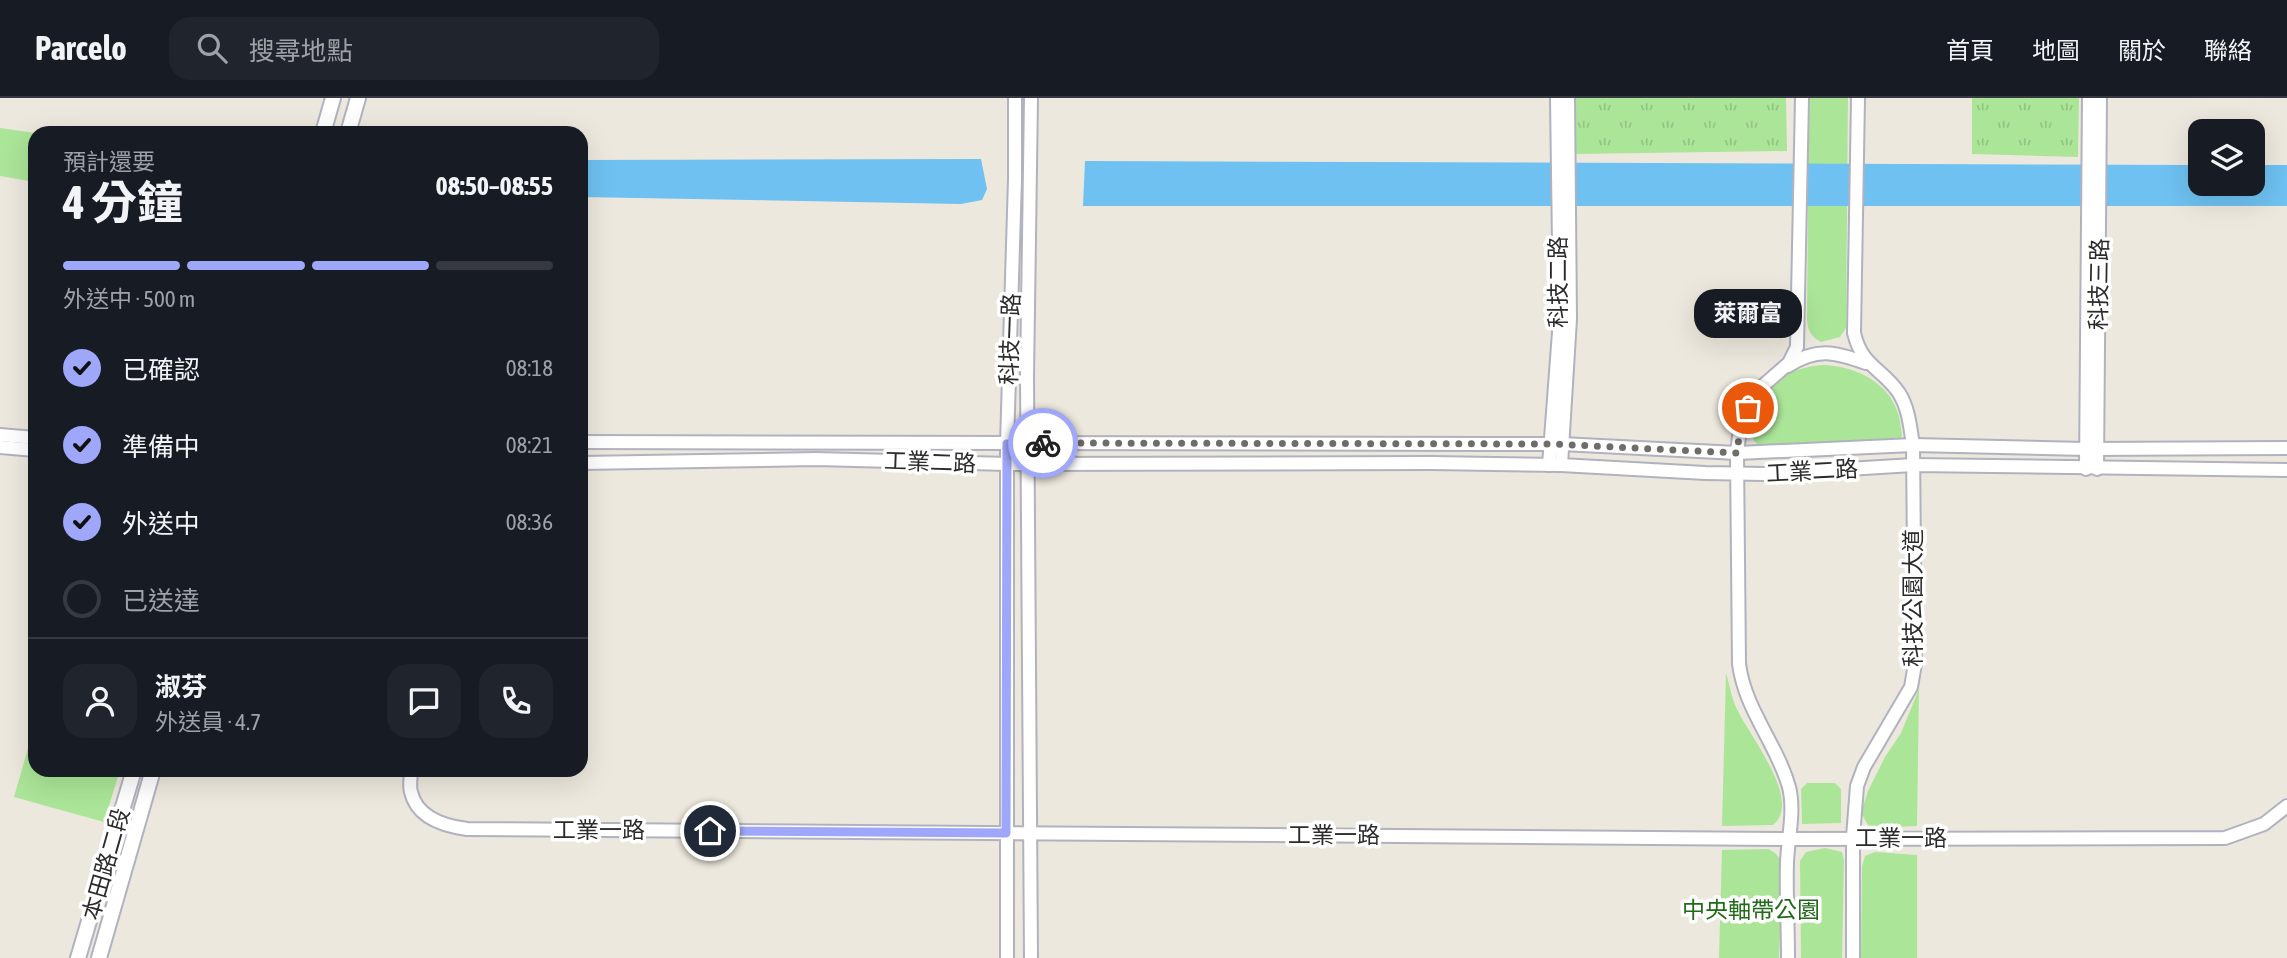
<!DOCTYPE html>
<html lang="zh-TW">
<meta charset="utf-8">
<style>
body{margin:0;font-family:"Asap Condensed","Noto Sans TC",sans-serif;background:#20242c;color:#f1f3f6;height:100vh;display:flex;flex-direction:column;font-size:26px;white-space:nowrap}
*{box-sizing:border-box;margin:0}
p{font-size:23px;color:#9ea1a6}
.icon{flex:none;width:38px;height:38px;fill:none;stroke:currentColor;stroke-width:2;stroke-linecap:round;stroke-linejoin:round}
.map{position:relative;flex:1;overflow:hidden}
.side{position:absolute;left:28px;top:28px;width:560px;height:651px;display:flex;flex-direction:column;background:#171b24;border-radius:21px;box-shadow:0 7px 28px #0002}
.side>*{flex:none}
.controls{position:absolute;left:2188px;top:21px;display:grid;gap:14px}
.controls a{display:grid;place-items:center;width:77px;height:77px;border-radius:14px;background:#171b24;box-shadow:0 7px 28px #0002;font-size:35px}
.pin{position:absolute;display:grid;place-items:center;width:60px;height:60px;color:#fff;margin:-30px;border:4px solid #fff;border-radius:50%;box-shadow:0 2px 7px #0007}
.courier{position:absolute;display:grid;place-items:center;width:70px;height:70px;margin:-35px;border:5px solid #9ea7f9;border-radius:50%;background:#fff;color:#222;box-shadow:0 2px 9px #0007}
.bubble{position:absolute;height:49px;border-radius:21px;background:#171b24;box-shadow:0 7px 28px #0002;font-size:23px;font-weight:700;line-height:49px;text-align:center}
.headline em{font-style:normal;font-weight:700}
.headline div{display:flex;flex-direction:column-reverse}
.headline{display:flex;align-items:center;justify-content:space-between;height:119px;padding:0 35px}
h1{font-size:46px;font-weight:700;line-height:52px}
.bar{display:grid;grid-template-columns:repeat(4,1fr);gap:10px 7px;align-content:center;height:84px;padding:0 35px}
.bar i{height:9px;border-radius:5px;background:#363941}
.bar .active{background:#9ea7f9}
.bar p{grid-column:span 4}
.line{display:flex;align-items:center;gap:18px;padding:0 35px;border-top:2px solid #363941}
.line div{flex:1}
.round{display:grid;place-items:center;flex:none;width:74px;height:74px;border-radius:21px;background:#20242c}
ol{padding:0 35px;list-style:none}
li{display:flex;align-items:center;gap:21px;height:77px}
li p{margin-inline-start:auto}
li .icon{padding:7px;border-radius:50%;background:#9ea7f9;color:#111;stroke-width:4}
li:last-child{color:#9ea1a6}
li i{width:38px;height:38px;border:4px solid #363941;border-radius:50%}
header{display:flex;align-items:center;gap:42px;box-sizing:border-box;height:98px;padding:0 35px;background:#171b24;border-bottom:2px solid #363941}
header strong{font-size:33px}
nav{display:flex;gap:38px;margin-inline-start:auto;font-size:24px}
.search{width:490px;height:63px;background:#20242c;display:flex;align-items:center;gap:18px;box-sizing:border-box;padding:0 24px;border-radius:21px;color:#9ea1a6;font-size:26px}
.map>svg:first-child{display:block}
.grass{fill:url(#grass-tufts)}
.park{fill:#abe598}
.water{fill:#6ec1f1}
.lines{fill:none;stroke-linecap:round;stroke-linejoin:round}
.minor-casing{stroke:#b1b2bf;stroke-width:16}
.tertiary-casing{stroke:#b1b2bf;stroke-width:18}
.minor{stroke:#fff;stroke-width:12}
.tertiary{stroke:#fff;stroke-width:14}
.done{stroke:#6f6d69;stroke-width:7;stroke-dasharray:0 12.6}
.route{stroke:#9ea7f9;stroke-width:9}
.labels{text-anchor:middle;stroke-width:7;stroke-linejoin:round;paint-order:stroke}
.street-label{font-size:23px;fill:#2b2b2b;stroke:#fff}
.park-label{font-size:23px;fill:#226a19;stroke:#fff}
</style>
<header>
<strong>Parcelo</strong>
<div class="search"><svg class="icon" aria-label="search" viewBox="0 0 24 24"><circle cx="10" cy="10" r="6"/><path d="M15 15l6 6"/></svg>搜尋地點</div>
<nav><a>首頁</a><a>地圖</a><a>關於</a><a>聯絡</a></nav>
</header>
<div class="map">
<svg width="2287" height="860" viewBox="0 0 2287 860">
<defs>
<pattern id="grass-tufts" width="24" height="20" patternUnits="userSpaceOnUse" patternTransform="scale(1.75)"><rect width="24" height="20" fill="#abe598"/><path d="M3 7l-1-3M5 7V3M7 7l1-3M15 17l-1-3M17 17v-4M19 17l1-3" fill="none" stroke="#93c583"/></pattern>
</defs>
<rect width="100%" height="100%" fill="#ede8dd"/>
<g class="grass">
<polygon points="1574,0 1786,0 1787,53 1575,56"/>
<polygon points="1972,0 2079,0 2078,59 1972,56"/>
</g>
<g class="park">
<path d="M1809 0H1848L1846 230 1840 239 1821 244C1811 239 1808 233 1807 222Z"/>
<polygon points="0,30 35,35 35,84 0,78"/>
<path d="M1823 267C1852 268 1884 281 1896 310 1900 319 1901 329 1902 338L1898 344 1889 346 1758 347C1737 327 1761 291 1781 279 1794 272 1808 268 1823 267Z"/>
<path d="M1726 575C1729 585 1731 597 1735 607 1746 634 1804 702 1773 727L1722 728Z"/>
<polygon points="1919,591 1917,728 1875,730 1868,727 1861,715 1868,693 1885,659 1901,635"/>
<polygon points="35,626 35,672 120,672 104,724 14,699"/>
<polygon points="1807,685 1835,685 1841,691 1841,725 1802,726 1801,691"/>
<polygon points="1825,750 1842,754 1844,762 1842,860 1801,860 1800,763 1806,754"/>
<polygon points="1768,751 1775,755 1783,764 1779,860 1719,860 1722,752"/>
<polygon points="1875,754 1917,757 1917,860 1861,860 1862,768 1865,758"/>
</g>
<g class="water">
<polygon points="981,61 987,91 982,102 961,106 581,99 581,62"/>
<polygon points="1085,63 2200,67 2200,86 2252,86 2252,67 2287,67 2287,108 1083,108"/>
</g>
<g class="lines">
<defs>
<g id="minor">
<path d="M1788 268C1817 249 1835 254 1866 265"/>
<polyline points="0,337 35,340"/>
<polyline points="581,344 1489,346 1562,346 1737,355 1913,347 2085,351 2287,350"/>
<polyline points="0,349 35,352"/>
<polyline points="581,365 816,361 1008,366 1431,365 1561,367 1705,375 1764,376 1913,367 2287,372"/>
<polyline points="1549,367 1560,221 1557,0"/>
<polyline points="1561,367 1570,221 1568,0"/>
<polyline points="2086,371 2089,0"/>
<polyline points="2097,371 2100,0"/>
<path d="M411 672C411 679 409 688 411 694 417 720 444 728 467 731L1789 741 2225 740 2264 726 2287 708"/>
<polyline points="1007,860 1007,346 1015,81 1015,0"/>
<polyline points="1031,860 1027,279 1031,0"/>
<path d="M1788 860C1788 828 1786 796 1787 764 1788 740 1795 713 1789 689 1777 646 1745 612 1739 566L1737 355 1740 330 1748 310 1758 292 1789 265 1797 249 1802 0"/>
<path d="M1853 860V739L1857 688 1864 669 1911 589 1915 566 1913 347C1910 329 1909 311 1899 295 1882 270 1862 269 1854 235L1858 0"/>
</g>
<g id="tertiary">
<polyline points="323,35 333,0"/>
<polyline points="348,35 358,0"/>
<polyline points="78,860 134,672"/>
<polyline points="99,860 153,672"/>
</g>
</defs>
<use href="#minor" class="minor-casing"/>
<use href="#tertiary" class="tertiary-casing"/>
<use href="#minor" class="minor"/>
<use href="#tertiary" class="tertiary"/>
</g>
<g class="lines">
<polyline class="done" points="1043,345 1552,346 1737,355 1740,330 1748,310"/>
<polyline class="route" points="710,733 1006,735 1007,346 1043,345"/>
</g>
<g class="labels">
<g class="street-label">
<text transform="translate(1558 184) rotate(-90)" y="8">科技二路</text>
<text transform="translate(2099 186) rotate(-89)" y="8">科技三路</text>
<text transform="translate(1010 241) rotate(-88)" y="8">科技一路</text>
<text transform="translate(930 364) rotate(2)" y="8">工業二路</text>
<text transform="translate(1812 373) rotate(-3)" y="8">工業二路</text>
<text transform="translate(1913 500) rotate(-90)" y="8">科技公園大道</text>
<text x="599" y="740">工業一路</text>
<text x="1334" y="745">工業一路</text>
<text x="1901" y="748">工業一路</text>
<text transform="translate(106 766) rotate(-74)" y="8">本田路二段</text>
</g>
<g class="park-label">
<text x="1751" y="820">中央軸帶公園</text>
</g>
</g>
</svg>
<div class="controls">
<a><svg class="icon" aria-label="layers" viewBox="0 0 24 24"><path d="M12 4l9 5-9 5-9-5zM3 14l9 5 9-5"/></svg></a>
</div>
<div class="pin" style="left:1748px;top:310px;background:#ea580c"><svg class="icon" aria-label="bag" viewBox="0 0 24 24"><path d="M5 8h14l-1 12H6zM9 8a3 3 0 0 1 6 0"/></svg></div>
<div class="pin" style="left:710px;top:733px;background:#1f2937"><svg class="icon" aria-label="home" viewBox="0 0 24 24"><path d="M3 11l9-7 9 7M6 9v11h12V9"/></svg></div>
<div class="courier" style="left:1043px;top:345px"><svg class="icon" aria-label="bike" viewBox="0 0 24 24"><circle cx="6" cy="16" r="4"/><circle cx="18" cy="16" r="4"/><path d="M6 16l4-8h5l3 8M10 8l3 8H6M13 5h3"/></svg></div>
<div class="bubble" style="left:1694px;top:191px;width:108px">萊爾富</div>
<section class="side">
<div class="headline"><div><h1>4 分鐘</h1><p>預計還要</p></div><em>08:50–08:55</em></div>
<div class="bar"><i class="active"></i><i class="active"></i><i class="active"></i><i></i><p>外送中 · 500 m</p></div>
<ol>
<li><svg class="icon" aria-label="check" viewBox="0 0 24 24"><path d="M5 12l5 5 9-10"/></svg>已確認<p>08:18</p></li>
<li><svg class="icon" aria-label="check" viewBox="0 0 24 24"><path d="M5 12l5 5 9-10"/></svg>準備中<p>08:21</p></li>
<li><svg class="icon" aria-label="check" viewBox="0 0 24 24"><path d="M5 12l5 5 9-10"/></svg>外送中<p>08:36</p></li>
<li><i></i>已送達</li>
</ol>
<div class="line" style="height:126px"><a class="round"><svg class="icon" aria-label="person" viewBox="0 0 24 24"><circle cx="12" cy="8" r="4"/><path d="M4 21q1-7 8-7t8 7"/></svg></a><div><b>淑芬</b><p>外送員 · 4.7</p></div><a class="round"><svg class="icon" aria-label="chat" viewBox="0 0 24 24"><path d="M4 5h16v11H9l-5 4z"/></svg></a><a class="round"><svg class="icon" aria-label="phone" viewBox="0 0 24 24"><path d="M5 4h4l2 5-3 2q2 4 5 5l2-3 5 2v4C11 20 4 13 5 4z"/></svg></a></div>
</section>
</div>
